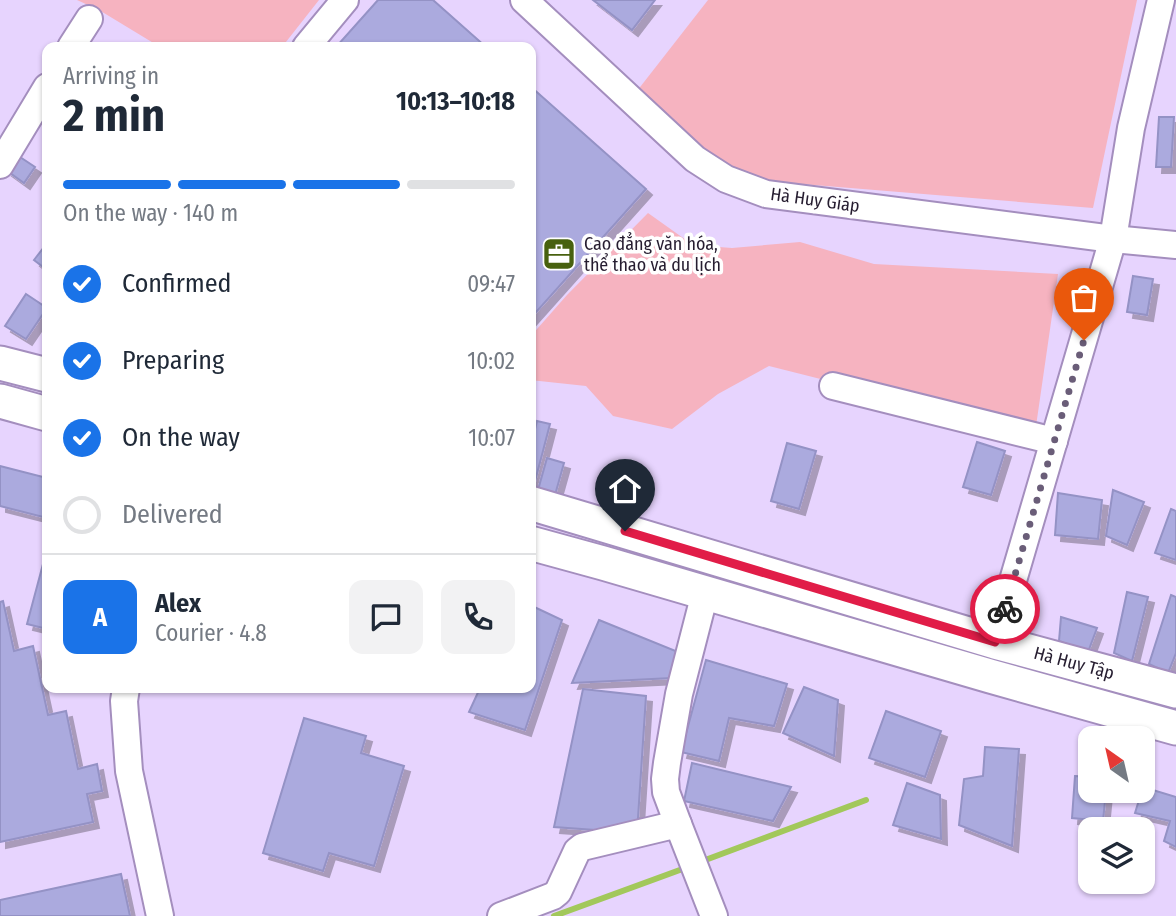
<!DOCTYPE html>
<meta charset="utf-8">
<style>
body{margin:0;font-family:"Fira Sans Condensed",sans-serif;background:#f2f2f3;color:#1f2937;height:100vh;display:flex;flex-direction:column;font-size:26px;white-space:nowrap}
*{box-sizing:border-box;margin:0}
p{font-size:23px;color:#747a83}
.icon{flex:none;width:38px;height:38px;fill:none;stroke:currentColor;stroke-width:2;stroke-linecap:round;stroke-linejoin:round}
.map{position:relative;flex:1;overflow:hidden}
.drawer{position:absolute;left:42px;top:42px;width:494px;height:651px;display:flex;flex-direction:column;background:#fff;border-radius:14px;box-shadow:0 2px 5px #0004}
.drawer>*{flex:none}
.needle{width:46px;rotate:326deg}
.buttons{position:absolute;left:1078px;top:726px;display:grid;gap:14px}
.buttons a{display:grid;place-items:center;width:77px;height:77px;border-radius:14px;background:#fff;box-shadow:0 2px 5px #0004;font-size:35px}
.pin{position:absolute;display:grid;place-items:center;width:60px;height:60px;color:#fff;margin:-72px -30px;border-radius:50% 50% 50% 0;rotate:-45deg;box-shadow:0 0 7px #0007}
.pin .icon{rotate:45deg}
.courier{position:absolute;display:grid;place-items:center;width:70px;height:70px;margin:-35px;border:5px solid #e11d48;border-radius:50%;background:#fff;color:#222;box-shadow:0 2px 9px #0007}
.head em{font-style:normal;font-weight:700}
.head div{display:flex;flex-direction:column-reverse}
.head{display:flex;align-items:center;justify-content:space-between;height:119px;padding:0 21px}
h1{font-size:46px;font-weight:700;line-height:52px}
.bar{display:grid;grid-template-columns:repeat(4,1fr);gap:10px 7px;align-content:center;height:84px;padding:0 21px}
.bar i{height:9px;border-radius:5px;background:#e0e1e3}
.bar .selected{background:#1a73e8}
.bar p{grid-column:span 4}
.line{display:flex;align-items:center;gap:18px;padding:0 21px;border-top:2px solid #e0e1e3}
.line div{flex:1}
.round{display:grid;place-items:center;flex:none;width:74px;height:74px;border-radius:14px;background:#f2f2f3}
ol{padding:0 21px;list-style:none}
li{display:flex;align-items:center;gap:21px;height:77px}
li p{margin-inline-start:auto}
li .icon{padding:7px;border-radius:50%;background:#1a73e8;color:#fff;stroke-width:4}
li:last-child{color:#747a83}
li i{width:38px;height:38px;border:4px solid #e0e1e3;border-radius:50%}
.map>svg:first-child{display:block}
.green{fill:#f6b3c0}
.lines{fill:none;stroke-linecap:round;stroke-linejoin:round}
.stream{stroke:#a2c85b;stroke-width:6}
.building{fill:#abaade;stroke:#9492c5;stroke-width:2;filter:url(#shadow)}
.minor-casing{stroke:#a48ebe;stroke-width:30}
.major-casing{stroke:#a48ebe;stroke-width:37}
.minor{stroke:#fff;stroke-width:26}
.major{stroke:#fff;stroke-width:33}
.done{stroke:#6a5d78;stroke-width:7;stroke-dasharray:0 12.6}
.route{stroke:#e11d48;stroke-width:9}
.labels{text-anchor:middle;stroke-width:7;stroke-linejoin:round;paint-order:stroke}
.street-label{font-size:18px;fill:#261d30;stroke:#fff}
.poi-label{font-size:18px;fill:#261d30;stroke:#fff;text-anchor:start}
</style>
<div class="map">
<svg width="1176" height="916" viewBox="0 0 1176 916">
<defs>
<filter id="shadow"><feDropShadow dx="6" dy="6" stdDeviation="0" flood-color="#0004"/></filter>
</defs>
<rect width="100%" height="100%" fill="#e7d4fe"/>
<g class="green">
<polygon points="77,0 319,0 282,47 160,47 99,10"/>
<polygon points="708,0 1137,0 1093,208 765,181 706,156 637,91"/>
<polygon points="648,213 693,245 732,248 800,242 874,264 1058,274 1035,433 769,366 718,394 672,429 613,416 586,386 530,380 530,337 567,295"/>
</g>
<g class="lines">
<g class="stream">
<polyline points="708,859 866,800"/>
<polyline points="554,916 688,867"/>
</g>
</g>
<g class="building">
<polygon points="378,0 433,0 486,47 336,47"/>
<polygon points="593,0 655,0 632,30"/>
<polygon points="530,86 646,189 530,319"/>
<polygon points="1159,117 1174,117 1171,167 1156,167"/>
<polygon points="17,155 35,167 24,183 6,170"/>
<polygon points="44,247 47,249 47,270 34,260"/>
<polygon points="1133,276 1153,279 1147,315 1127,312"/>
<polygon points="26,294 47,308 26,339 5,326"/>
<polygon points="537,421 550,424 533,489 530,489 530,449"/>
<polygon points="977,442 1005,451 991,495 963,487"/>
<polygon points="787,443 816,451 799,509 771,501"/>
<polygon points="547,458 564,463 555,495 538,490"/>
<polygon points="0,466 47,478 47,518 0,506"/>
<polygon points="1113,490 1144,502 1127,545 1106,536"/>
<polygon points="1058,493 1102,500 1098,539 1055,535"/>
<polygon points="1171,509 1176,511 1176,560 1155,553"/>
<polygon points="47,549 47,629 27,624"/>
<polygon points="1127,592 1148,597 1132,661 1114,653"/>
<polygon points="1171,595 1176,597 1176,653 1168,673 1149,664"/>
<polygon points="3,601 14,651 33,646 48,715 66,711 78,769 97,764 102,791 87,794 93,822 0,842 0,602"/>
<polygon points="530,605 562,620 525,730 469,712 480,688 530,688"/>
<polygon points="1061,617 1097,628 1088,652 1059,641"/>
<polygon points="599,620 683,654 672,678 572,683"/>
<polygon points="706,660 787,684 774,726 729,718 719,761 681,752"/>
<polygon points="804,687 838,700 834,756 783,733"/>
<polygon points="583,689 646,696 637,833 554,827"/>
<polygon points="886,711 941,731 925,777 869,758"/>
<polygon points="304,718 366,736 361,753 404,766 374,866 329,853 323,871 263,853"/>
<polygon points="985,747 1019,749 1012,846 959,825 964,779 983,776"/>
<polygon points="692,763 791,787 773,821 684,801"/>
<polygon points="1075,776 1090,777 1090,791 1106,791 1103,821 1072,818"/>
<polygon points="907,783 940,795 941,839 893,825"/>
<polygon points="1143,787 1176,797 1176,847 1164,841 1170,821 1135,813"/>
<polygon points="121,874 130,916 0,916 0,900"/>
</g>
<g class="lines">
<defs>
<g id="minor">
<polyline points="524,0 695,159 726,179 766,194 1113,239 1176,245"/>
<polyline points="71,47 89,19"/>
<polyline points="306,47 345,0"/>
<polyline points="0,165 47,87"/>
<polyline points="833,386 1054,441"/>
<polyline points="705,593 679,694 667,763 665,779 666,792 678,824 714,916"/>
<polyline points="995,642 1113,239 1131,128 1161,0"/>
<polyline points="126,688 124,701 129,771 160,916"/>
<polyline points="501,916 553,896 558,892 577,851 582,847 678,824"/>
</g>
<g id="major">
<polyline points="0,363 47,375"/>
<polyline points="0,401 47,414"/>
<polyline points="530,503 995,642 1176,691"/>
<polyline points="530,543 603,563 990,676 1176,728"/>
</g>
</defs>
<use href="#minor" class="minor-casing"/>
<use href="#major" class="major-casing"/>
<use href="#minor" class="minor"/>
<use href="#major" class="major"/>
</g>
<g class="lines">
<polyline class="done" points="1005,609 1084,340"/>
<polyline class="route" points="625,531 995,642 1005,609"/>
</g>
<defs>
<symbol id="office-square" viewBox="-11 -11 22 22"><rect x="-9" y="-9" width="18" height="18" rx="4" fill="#48610f" stroke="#fff"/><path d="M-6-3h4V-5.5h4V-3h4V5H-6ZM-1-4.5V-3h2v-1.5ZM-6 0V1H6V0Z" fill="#fff"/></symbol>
</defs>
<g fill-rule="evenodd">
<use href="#office-square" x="540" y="235" width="38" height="38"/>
</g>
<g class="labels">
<g class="street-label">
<text transform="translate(815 200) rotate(8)" y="6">Hà Huy Giáp</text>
<text transform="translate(1074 663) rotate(15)" y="6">Hà Huy Tập</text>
</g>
<g class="poi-label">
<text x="584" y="250">Cao đẳng văn hóa,<tspan x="584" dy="21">thể thao và du lịch</tspan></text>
</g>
</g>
</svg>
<div class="buttons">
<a><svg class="needle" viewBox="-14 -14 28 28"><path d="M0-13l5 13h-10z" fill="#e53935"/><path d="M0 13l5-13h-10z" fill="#747a83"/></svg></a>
<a><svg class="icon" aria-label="layers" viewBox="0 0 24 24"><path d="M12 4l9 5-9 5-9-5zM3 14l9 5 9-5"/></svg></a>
</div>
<div class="pin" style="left:1084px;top:340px;background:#ea580c"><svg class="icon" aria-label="bag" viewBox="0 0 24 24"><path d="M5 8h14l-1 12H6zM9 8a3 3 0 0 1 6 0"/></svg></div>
<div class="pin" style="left:625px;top:531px;background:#1f2937"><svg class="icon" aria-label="home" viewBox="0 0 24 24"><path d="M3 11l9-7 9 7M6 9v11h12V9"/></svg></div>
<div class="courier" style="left:1005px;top:609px"><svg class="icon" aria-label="bike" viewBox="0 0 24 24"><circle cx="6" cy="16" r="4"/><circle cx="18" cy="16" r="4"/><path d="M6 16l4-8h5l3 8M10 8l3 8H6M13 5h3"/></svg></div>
<section class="drawer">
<div class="head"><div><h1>2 min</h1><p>Arriving in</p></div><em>10:13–10:18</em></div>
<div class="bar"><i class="selected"></i><i class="selected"></i><i class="selected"></i><i></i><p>On the way · 140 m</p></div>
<ol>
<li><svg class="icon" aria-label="check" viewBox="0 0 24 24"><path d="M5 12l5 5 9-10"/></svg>Confirmed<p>09:47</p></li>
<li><svg class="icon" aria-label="check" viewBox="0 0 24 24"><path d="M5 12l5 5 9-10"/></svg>Preparing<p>10:02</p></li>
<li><svg class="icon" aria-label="check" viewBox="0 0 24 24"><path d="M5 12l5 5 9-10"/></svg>On the way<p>10:07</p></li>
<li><i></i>Delivered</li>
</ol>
<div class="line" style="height:126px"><b class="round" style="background:#1a73e8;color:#fff">A</b><div><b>Alex</b><p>Courier · 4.8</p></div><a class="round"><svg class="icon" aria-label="chat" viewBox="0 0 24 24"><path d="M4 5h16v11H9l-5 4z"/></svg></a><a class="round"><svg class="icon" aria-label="phone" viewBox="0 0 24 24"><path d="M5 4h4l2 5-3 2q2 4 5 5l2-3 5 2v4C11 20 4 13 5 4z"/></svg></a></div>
</section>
</div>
